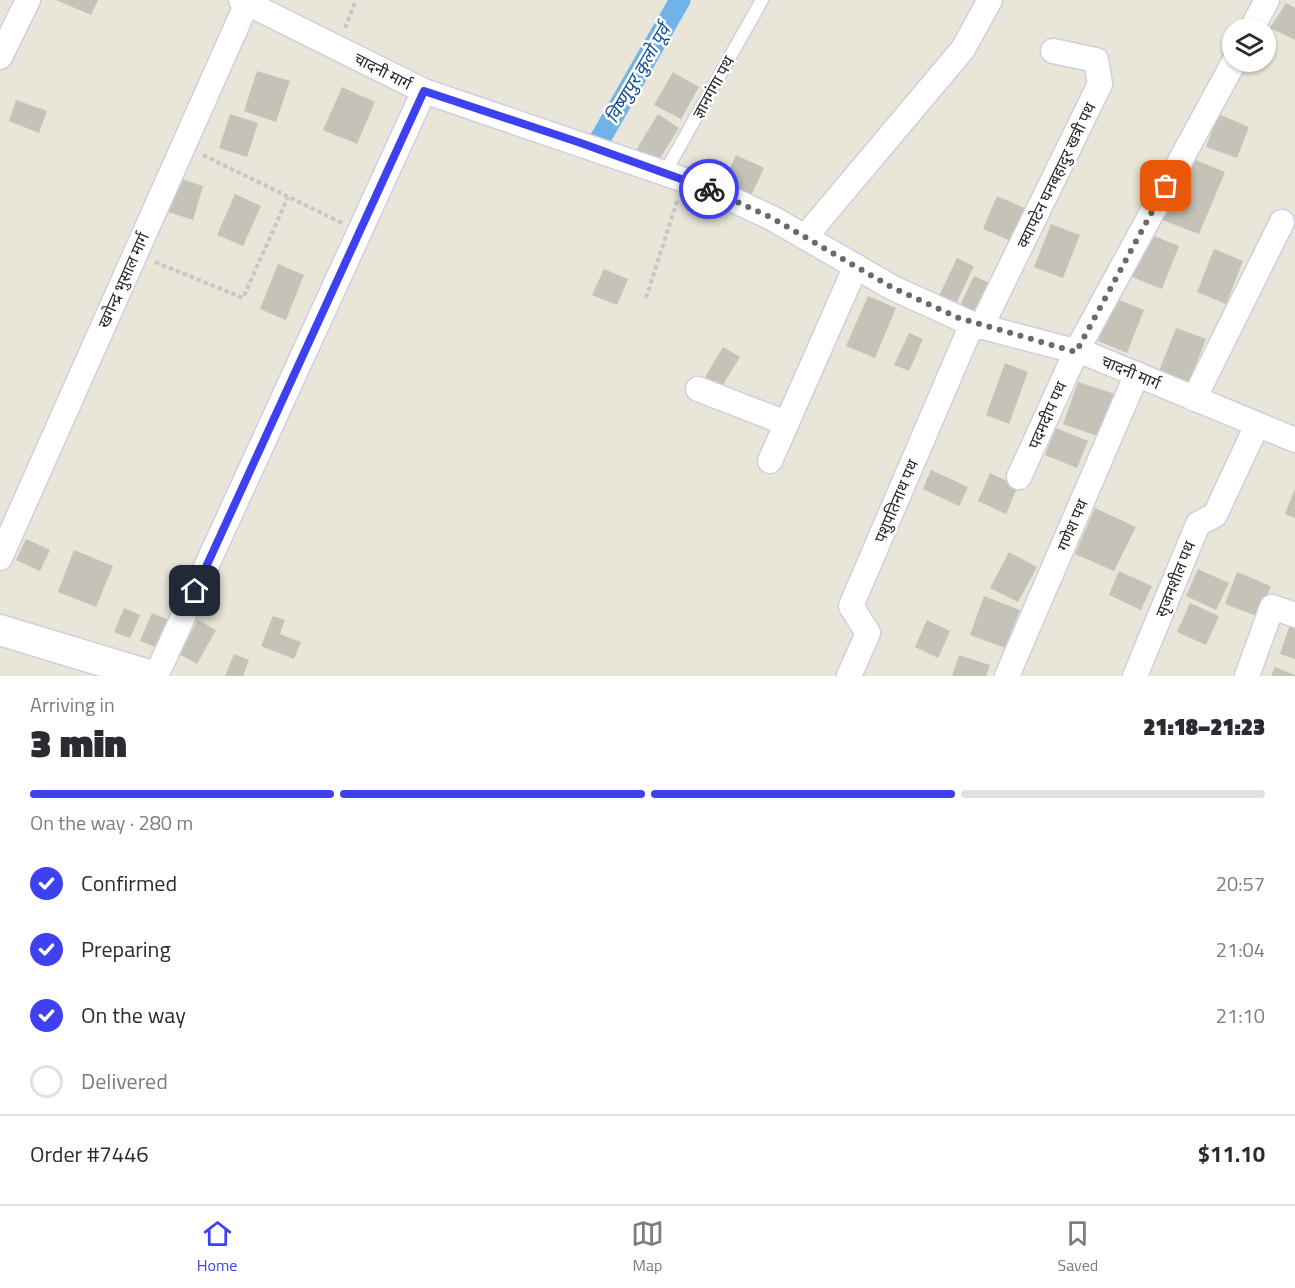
<!DOCTYPE html>
<meta charset="utf-8">
<style>
body{margin:0;font-family:"Titillium Web","Noto Sans Devanagari",sans-serif;background:#f7f7f7;color:#2b2b33;height:100vh;display:flex;flex-direction:column;font-size:22px;white-space:nowrap}
*{box-sizing:border-box;margin:0}
p{font-size:20px;color:#7c7c81}
.icon{flex:none;width:33px;height:33px;fill:none;stroke:currentColor;stroke-width:2;stroke-linecap:round;stroke-linejoin:round}
.map{position:relative;height:676px;overflow:hidden}
.drawer{display:flex;flex-direction:column;background:#fff;flex:1}
.drawer>*{flex:none}
.tools{position:absolute;left:1222px;top:18px;display:grid;gap:12px}
.tools a{display:grid;place-items:center;width:54px;height:54px;border-radius:50%;background:#fff;box-shadow:0 2px 4px #0004;font-size:30px}
.pin{position:absolute;display:grid;place-items:center;width:51px;height:51px;color:#fff;margin:-26px;border-radius:12px;box-shadow:0 3px 9px #0006}
.courier{position:absolute;display:grid;place-items:center;width:60px;height:60px;margin:-30px;border:4px solid #3f41f1;border-radius:50%;background:#fff;color:#222;box-shadow:0 2px 8px #0007}
.summary em{font-style:normal;font-weight:800}
.summary div{display:flex;flex-direction:column-reverse}
.summary{display:flex;align-items:center;justify-content:space-between;height:102px;padding:0 30px}
h1{font-size:39px;font-weight:800;line-height:45px}
.bar{display:grid;grid-template-columns:repeat(4,1fr);gap:9px 6px;align-content:center;height:72px;padding:0 30px}
.bar i{height:8px;border-radius:4px;background:#e1e1e2}
.bar .selected{background:#3f41f1}
.bar p{grid-column:span 4}
.line{display:flex;align-items:center;gap:15px;padding:0 30px;border-top:2px solid #e1e1e2}
.line div{flex:1}
ol{padding:0 30px;list-style:none}
li{display:flex;align-items:center;gap:18px;height:66px}
li p{margin-inline-start:auto}
li .icon{padding:6px;border-radius:50%;background:#3f41f1;color:#fff;stroke-width:4}
li:last-child{color:#7c7c81}
li i{width:33px;height:33px;border:3px solid #e1e1e2;border-radius:50%}
.tab-bar{display:flex;justify-content:space-around;align-items:center;height:84px;border-top:2px solid #e1e1e2;background:#fff;font-size:16px;color:#7c7c81}
.tab-bar a{display:grid;justify-items:center;gap:3px}
.tab-bar .selected{color:#3f41f1}
.map>svg:first-child{display:block}
.lines{fill:none;stroke-linecap:round;stroke-linejoin:round}
.canal{stroke:#6fb3e8;stroke-width:21}
.building{fill:#c5c3b8}
.service-casing{stroke:#cfcfe0;stroke-width:15}
.minor-casing{stroke:#cfcfe0;stroke-width:27}
.tertiary-casing{stroke:#cfcfe0;stroke-width:33}
.path{stroke:#c7c7c7;stroke-width:4;stroke-dasharray:4.5 3;stroke-linecap:butt}
.service{stroke:#fff;stroke-width:12}
.minor{stroke:#fff;stroke-width:24}
.tertiary{stroke:#fff;stroke-width:30}
.done{stroke:#6b6a65;stroke-width:6;stroke-dasharray:0 10.8}
.route{stroke:#3f41f1;stroke-width:8}
.labels{text-anchor:middle;stroke-width:5;stroke-linejoin:round;paint-order:stroke}
.street-label{font-size:16px;fill:#272727;stroke:#fff}
.water-label{font-size:18px;font-style:italic;fill:#134f90;stroke:#fff}
</style>
<div class="map">
<svg width="1295" height="676" viewBox="0 0 1295 676">
<rect width="100%" height="100%" fill="#e9e5d9"/>
<g class="lines">
<polyline class="canal" points="595,148 680,0"/>
</g>
<g class="building">
<polygon points="56,0 98,0 91,15"/>
<polygon points="1286,3 1295,8 1295,40 1270,28"/>
<polygon points="257,71 290,81 276,122 244,111"/>
<polygon points="673,72 699,87 681,119 654,105"/>
<polygon points="342,87 375,102 357,144 323,130"/>
<polygon points="16,100 47,111 39,133 9,121"/>
<polygon points="230,114 258,123 247,157 219,148"/>
<polygon points="658,114 679,128 657,163 636,150"/>
<polygon points="1218,114 1249,127 1237,158 1206,147"/>
<polygon points="736,155 764,168 750,198 722,185"/>
<polygon points="1191,158 1225,172 1199,234 1157,218"/>
<polygon points="175,177 203,186 193,220 165,211"/>
<polygon points="235,194 261,206 243,246 217,235"/>
<polygon points="997,196 1029,210 1015,243 983,229"/>
<polygon points="1051,224 1080,235 1063,278 1034,267"/>
<polygon points="1149,234 1179,246 1162,289 1132,277"/>
<polygon points="1214,249 1243,261 1226,304 1197,292"/>
<polygon points="957,258 974,266 955,306 938,298"/>
<polygon points="278,264 304,275 286,320 260,309"/>
<polygon points="604,269 628,279 617,305 592,295"/>
<polygon points="974,276 996,286 983,316 960,306"/>
<polygon points="868,296 896,308 875,358 846,346"/>
<polygon points="1114,298 1144,310 1127,353 1098,341"/>
<polygon points="1176,328 1206,339 1189,382 1159,371"/>
<polygon points="909,333 923,339 909,371 894,365"/>
<polygon points="723,347 740,357 721,388 704,379"/>
<polygon points="1005,363 1028,372 1009,424 986,415"/>
<polygon points="1078,382 1115,394 1100,437 1063,424"/>
<polygon points="1056,428 1088,441 1077,468 1045,455"/>
<polygon points="931,470 968,487 959,506 923,489"/>
<polygon points="990,473 1018,486 1006,514 978,501"/>
<polygon points="1295,488 1295,518 1285,514"/>
<polygon points="1095,508 1136,527 1114,571 1075,554"/>
<polygon points="26,539 50,550 40,571 16,560"/>
<polygon points="74,550 113,566 96,607 58,592"/>
<polygon points="1009,552 1037,567 1018,602 990,588"/>
<polygon points="1198,569 1229,583 1216,610 1186,596"/>
<polygon points="1119,571 1152,586 1141,610 1109,595"/>
<polygon points="1237,572 1271,586 1259,617 1225,604"/>
<polygon points="984,596 1020,610 1005,648 970,635"/>
<polygon points="1190,603 1219,616 1206,645 1177,632"/>
<polygon points="124,608 140,615 130,638 114,632"/>
<polygon points="152,613 169,620 157,648 140,641"/>
<polygon points="273,616 285,620 280,634 301,642 294,659 261,646"/>
<polygon points="198,620 216,630 197,664 179,654"/>
<polygon points="927,620 950,631 938,658 915,647"/>
<polygon points="1290,625 1295,627 1295,659 1280,654"/>
<polygon points="234,654 249,660 243,676 225,676"/>
<polygon points="959,655 990,665 986,676 952,676"/>
<polygon points="1275,667 1295,675 1295,676 1271,676"/>
</g>
<g class="lines">
<defs>
<polyline id="service" points="664,174 762,0"/>
<g id="minor">
<polyline points="241,0 424,91 705,187 772,218 893,288 972,324 1090,355 1295,440"/>
<polyline points="1252,28 1267,0"/>
<polyline points="0,57 28,0"/>
<polyline points="805,237 963,49 990,0"/>
<polyline points="981,327 1100,84 1096,60 1053,51"/>
<polyline points="698,389 786,423"/>
<polyline points="1194,399 1282,222"/>
<polyline points="770,461 856,266"/>
<polyline points="1019,477 1076,352 1234,62"/>
<polyline points="0,558 247,3"/>
<polyline points="156,676 424,91"/>
<polyline points="849,676 868,633 851,606 972,324"/>
<polyline points="1007,676 1137,374"/>
<polyline points="1135,676 1198,524 1215,515 1257,425"/>
<polyline points="1247,676 1272,607 1295,615"/>
</g>
<polyline id="tertiary" points="0,630 152,676"/>
</defs>
<use href="#service" class="service-casing"/>
<use href="#minor" class="minor-casing"/>
<use href="#tertiary" class="tertiary-casing"/>
<g class="path">
<polyline points="345,28 356,0"/>
<polyline points="203,155 342,223"/>
<polyline points="155,262 243,298 288,197"/>
<polyline points="646,298 678,198"/>
</g>
<use href="#service" class="service"/>
<use href="#minor" class="minor"/>
<use href="#tertiary" class="tertiary"/>
</g>
<g class="lines">
<polyline class="done" points="709,189 772,218 893,288 959,318 1076,352 1166,186"/>
<polyline class="route" points="195,591 424,91 578,142 709,189"/>
</g>
<g class="labels">
<g class="street-label">
<text transform="translate(383 71) rotate(27)" y="6">चादनी मार्ग</text>
<text transform="translate(713 87) rotate(-61)" y="6">ज्ञानगंगा पथ</text>
<text transform="translate(1056 175) rotate(-64)" y="6">क्यापटेन घनबहादुर खत्री पथ</text>
<text transform="translate(123 280) rotate(-66)" y="6">खगेन्द्र भुसाल मार्ग</text>
<text transform="translate(1131 372) rotate(23)" y="6">चादनी मार्ग</text>
<text transform="translate(1047 415) rotate(-66)" y="6">पदमदीप पथ</text>
<text transform="translate(896 501) rotate(-67)" y="6">पशुपतिनाथ पथ</text>
<text transform="translate(1072 525) rotate(-67)" y="6">गणेश पथ</text>
<text transform="translate(1175 579) rotate(-68)" y="6">सृजनशील पथ</text>
</g>
<g class="water-label">
<text transform="translate(638 74) rotate(-60)" y="6">विष्णुपुर कुलो पूर्व</text>
</g>
</g>
</svg>
<div class="tools">
<a><svg class="icon" aria-label="layers" viewBox="0 0 24 24"><path d="M12 4l9 5-9 5-9-5zM3 14l9 5 9-5"/></svg></a>
</div>
<div class="pin" style="left:1166px;top:186px;background:#ea580c"><svg class="icon" aria-label="bag" viewBox="0 0 24 24"><path d="M5 8h14l-1 12H6zM9 8a3 3 0 0 1 6 0"/></svg></div>
<div class="pin" style="left:195px;top:591px;background:#1f2937"><svg class="icon" aria-label="home" viewBox="0 0 24 24"><path d="M3 11l9-7 9 7M6 9v11h12V9"/></svg></div>
<div class="courier" style="left:709px;top:189px"><svg class="icon" aria-label="bike" viewBox="0 0 24 24"><circle cx="6" cy="16" r="4"/><circle cx="18" cy="16" r="4"/><path d="M6 16l4-8h5l3 8M10 8l3 8H6M13 5h3"/></svg></div>
</div>
<section class="drawer">
<div class="summary"><div><h1>3 min</h1><p>Arriving in</p></div><em>21:18–21:23</em></div>
<div class="bar"><i class="selected"></i><i class="selected"></i><i class="selected"></i><i></i><p>On the way · 280 m</p></div>
<ol>
<li><svg class="icon" aria-label="check" viewBox="0 0 24 24"><path d="M5 12l5 5 9-10"/></svg>Confirmed<p>20:57</p></li>
<li><svg class="icon" aria-label="check" viewBox="0 0 24 24"><path d="M5 12l5 5 9-10"/></svg>Preparing<p>21:04</p></li>
<li><svg class="icon" aria-label="check" viewBox="0 0 24 24"><path d="M5 12l5 5 9-10"/></svg>On the way<p>21:10</p></li>
<li><i></i>Delivered</li>
</ol>
<div class="line" style="height:78px"><div>Order #7446</div><b>$11.10</b></div>
</section>
<nav class="tab-bar">
<a class="selected"><svg class="icon" aria-label="home" viewBox="0 0 24 24"><path d="M3 11l9-7 9 7M6 9v11h12V9"/></svg>Home</a>
<a><svg class="icon" aria-label="map" viewBox="0 0 24 24"><path d="M3 6l6-2 6 2 6-2v14l-6 2-6-2-6 2zM9 4v14M15 6v14"/></svg>Map</a>
<a><svg class="icon" aria-label="saved" viewBox="0 0 24 24"><path d="M7 4h10v16l-5-4-5 4z"/></svg>Saved</a>
</nav>
